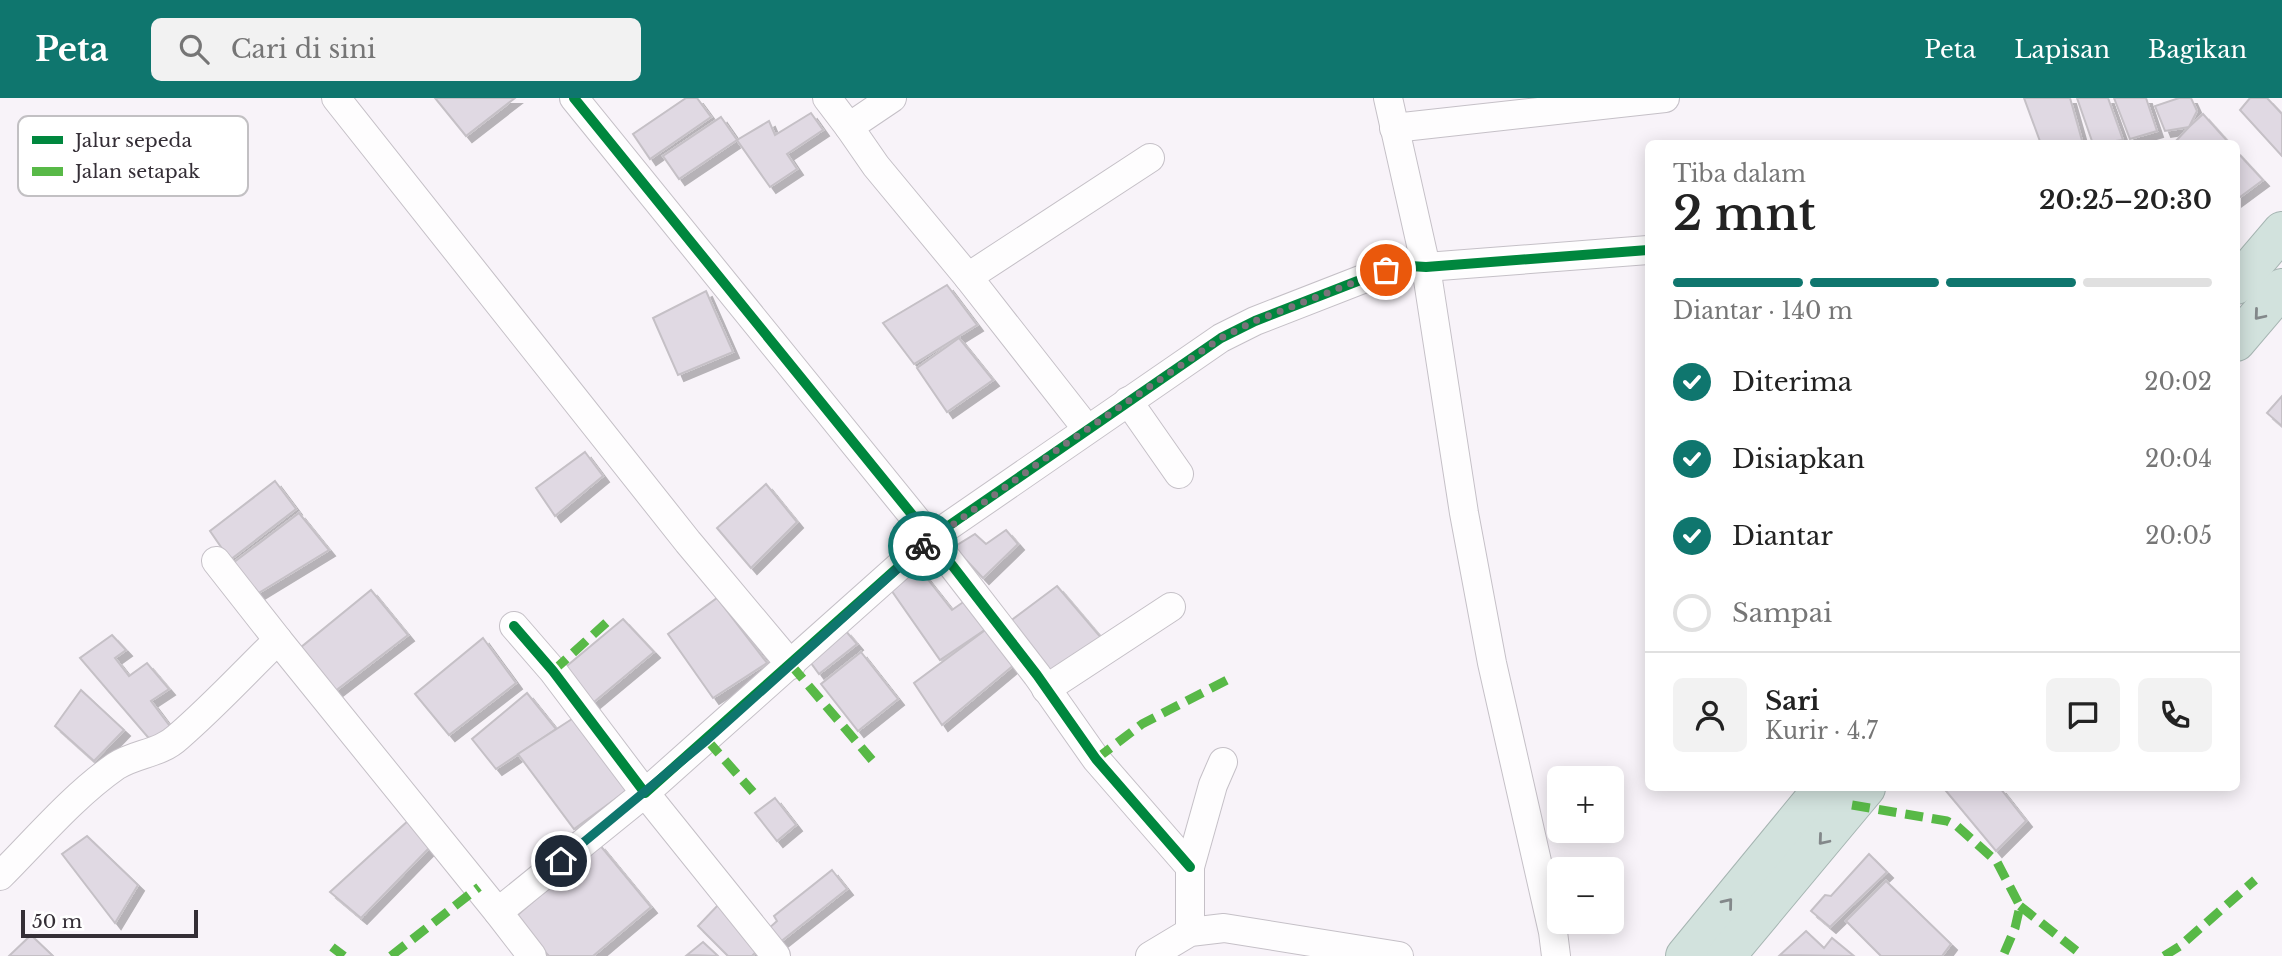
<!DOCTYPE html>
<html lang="id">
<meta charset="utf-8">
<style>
body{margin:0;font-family:"Libre Baskerville",serif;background:#f2f2f2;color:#222;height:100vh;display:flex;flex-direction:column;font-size:26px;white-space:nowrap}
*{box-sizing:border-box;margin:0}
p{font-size:23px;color:#767676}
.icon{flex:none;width:38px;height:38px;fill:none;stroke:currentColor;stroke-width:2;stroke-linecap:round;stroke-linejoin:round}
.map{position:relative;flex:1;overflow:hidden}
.side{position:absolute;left:1645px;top:42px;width:595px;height:651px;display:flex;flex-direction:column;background:#fff;border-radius:10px;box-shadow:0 4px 18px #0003}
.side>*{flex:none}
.buttons{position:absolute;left:1547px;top:668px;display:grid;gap:14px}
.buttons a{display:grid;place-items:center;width:77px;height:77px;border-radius:10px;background:#fff;box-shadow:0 4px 18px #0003;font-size:35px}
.scale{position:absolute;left:21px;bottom:18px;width:177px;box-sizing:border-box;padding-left:7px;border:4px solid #342e36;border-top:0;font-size:19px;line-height:24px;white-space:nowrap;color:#342e36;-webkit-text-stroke:5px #fff;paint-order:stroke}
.pin{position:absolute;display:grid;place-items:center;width:60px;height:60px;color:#fff;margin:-30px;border:4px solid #fff;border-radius:50%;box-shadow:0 2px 7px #0007}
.courier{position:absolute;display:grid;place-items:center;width:70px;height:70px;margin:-35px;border:5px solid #0f766e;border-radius:50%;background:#fff;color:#222;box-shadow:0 2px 9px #0007}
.head em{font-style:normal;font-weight:600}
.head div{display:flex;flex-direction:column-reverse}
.head{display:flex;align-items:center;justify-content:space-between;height:119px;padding:0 28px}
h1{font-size:46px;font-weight:600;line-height:52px}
.bar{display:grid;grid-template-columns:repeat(4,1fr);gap:10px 7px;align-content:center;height:84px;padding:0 28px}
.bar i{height:9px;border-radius:5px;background:#e0e0e0}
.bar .active{background:#0f766e}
.bar p{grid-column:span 4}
.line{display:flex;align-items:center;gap:18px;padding:0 28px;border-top:2px solid #e0e0e0}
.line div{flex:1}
.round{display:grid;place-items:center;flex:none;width:74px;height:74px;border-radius:10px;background:#f2f2f2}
ol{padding:0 28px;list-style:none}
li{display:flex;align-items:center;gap:21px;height:77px}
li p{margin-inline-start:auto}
li .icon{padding:7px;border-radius:50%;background:#0f766e;color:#fff;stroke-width:4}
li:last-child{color:#767676}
li i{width:38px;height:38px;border:4px solid #e0e0e0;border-radius:50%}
header{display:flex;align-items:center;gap:42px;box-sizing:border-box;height:98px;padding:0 35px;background:#0f766e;color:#fff}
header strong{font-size:33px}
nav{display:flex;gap:38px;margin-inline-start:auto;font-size:24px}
.search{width:490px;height:63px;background:#f2f2f2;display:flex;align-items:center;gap:18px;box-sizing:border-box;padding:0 24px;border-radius:10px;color:#767676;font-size:26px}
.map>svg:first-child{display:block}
.building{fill:#e0d9e3;stroke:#c5c0c6;stroke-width:2;filter:url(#shadow)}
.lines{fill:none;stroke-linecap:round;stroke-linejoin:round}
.street-casing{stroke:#c5c0c7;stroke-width:30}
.highway-casing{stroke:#a6b5b2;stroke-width:40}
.street{stroke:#fefdfe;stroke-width:28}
.highway{stroke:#d2e2dd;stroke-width:38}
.quiet{stroke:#58b947;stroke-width:9;stroke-dasharray:18 9;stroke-linecap:butt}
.cycleway-casing{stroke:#fff;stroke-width:15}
.cycleway{stroke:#00873e;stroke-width:10}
.oneway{stroke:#83888a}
.done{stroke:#79737a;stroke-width:7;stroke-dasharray:0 12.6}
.route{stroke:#0f766e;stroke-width:9}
.key{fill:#fff;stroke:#c2c0c3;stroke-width:2}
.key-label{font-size:19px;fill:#342e36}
</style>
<header>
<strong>Peta</strong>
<div class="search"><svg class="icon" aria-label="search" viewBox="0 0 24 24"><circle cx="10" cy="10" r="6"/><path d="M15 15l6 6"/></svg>Cari di sini</div>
<nav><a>Peta</a><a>Lapisan</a><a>Bagikan</a></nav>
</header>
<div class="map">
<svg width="2282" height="858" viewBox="0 0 2282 858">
<defs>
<filter id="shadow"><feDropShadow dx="6" dy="6" stdDeviation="0" flood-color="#0004"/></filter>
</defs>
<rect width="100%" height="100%" fill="#f8f3f9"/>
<g class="building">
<polygon points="435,0 515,0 466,38"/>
<polygon points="686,0 697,0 711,19 650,61 633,36"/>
<polygon points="2024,0 2070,0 2083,46 2041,46"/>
<polygon points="2077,0 2108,0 2123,42 2093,46"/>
<polygon points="2114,0 2146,0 2157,33 2130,41"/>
<polygon points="2179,0 2191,0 2197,13 2189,29 2165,33 2155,8"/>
<polygon points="2250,0 2267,0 2282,16 2282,58 2240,12"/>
<polygon points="811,15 823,32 787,56 797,71 770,89 737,42 769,23 775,37"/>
<polygon points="2203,16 2230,46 2173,46 2189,29"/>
<polygon points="721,19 737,42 679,81 663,58"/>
<polygon points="2236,53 2263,82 2236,102"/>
<polygon points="947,187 977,227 914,266 883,225"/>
<polygon points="706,193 733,254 678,277 653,220"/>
<polygon points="959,240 993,282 947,314 917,270"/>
<polygon points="2282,298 2282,328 2267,315"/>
<polygon points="585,354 603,378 555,418 536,390"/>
<polygon points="275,383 296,411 230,462 210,433"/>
<polygon points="766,386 797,424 751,470 717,430"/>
<polygon points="299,415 329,452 257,496 233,465"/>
<polygon points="1006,432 1018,446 983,480 954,449 975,436 986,446"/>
<polygon points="918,469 952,512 969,500 992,527 940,562 889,489"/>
<polygon points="1057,488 1103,542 1049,586 1005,527"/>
<polygon points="371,492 408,537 334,594 300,550"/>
<polygon points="717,500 767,565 713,600 668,536"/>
<polygon points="623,521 654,554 588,609 562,572"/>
<polygon points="992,527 1021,561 942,627 914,585"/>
<polygon points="845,532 857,546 819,576 808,561"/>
<polygon points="112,537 126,552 115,560 129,578 147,565 169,591 151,603 172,631 152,644 80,560"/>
<polygon points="483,540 516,585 449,637 415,596"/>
<polygon points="861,554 898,601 858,633 821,586"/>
<polygon points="81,592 124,632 94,663 55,628"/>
<polygon points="527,595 556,631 496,671 472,641"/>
<polygon points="575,619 629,691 574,731 518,656"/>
<polygon points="1951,690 2000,690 2026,723 1996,753 1946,693"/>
<polygon points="775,700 796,727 777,743 755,715"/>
<polygon points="410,721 432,747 361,820 330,794"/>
<polygon points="87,738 138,787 115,825 62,756"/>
<polygon points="599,746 651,809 593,858 549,858 513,821"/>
<polygon points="1869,756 1887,774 1830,829 1811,813 1825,797 1831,798"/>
<polygon points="832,772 847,791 779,845 768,831 777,823 774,818"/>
<polygon points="1886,783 1951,846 1942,858 1881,858 1846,823"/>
<polygon points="719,806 757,853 752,858 728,858 698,828"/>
<polygon points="1806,833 1824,850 1832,840 1854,858 1780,857"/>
<polygon points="31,837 53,858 9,858"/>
<polygon points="703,844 718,858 687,857"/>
</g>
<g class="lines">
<defs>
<g id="street">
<polyline points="336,0 688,444 791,567"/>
<polyline points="827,0 849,29"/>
<polyline points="892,0 849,29 876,68 968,179 1087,331"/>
<polyline points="1388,0 1426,169 1464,415 1492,565 1553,834 1556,858"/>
<polyline points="1394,30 1665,0"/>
<polyline points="968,179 1150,60"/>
<polyline points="1128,303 1179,376"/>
<polyline points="216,463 278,542"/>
<polyline points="514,528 553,573 645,695 931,440 574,0"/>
<polyline points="1046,591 1171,509"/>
<polyline points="1190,769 1096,661 1037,577 931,440 1221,240 1255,223 1386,172 1410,168 1426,169 1648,152"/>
<path d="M0 778C37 741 73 698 116 668 136 655 160 656 178 639 213 609 245 574 278 542L498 814 645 695 776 858"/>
<polyline points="498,814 532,858"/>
<polyline points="1190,834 1190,769 1213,687 1223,664"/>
<polyline points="1150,858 1190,834 1224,830 1399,858"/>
</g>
<g id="highway">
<polyline points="2236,187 2282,133"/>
<polyline points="2236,244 2282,190"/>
<polyline points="1685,858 1823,690"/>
<polyline points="1726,858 1866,690"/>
</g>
</defs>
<use href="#street" class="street-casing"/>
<use href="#highway" class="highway-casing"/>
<use href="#street" class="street"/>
<use href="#highway" class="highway"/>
<g class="quiet">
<polyline points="791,567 872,662"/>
<polyline points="553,573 607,524"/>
<polyline points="707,642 753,694"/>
<polyline points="1096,661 1142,626 1227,582"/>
<polyline points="1852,707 1947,723 1957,728 1997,764 2020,808 2015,830 2003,858"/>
<polyline points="2020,808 2083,858"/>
<polyline points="332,849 344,858"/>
<polyline points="391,858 479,789"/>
<polyline points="2164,858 2180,848 2255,782"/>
</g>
<defs>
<g id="cycleway">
<polyline points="514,528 553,573 645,695 931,440 574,0"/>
<polyline points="1190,769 1096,661 1037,577 931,440 1221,240 1255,223 1386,172 1410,168 1426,169 1648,152"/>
</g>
</defs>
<use href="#cycleway" class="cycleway-casing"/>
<use href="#cycleway" class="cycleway"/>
</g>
<defs><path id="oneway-chevron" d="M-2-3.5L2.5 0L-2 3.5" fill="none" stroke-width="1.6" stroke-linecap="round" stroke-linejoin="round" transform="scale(1.75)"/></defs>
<g class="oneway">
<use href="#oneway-chevron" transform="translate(2259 217) rotate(130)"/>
<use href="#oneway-chevron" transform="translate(1823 742) rotate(130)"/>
<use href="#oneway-chevron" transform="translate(1728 805) rotate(-51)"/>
</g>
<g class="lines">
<polyline class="done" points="923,448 1064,347 1221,240 1255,223 1386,172"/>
<polyline class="route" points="561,763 707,642 923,448"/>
</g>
<rect x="18" y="18" width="230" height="80" rx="10" class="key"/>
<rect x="32" y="38" width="31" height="8" fill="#00873e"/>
<rect x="32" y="69" width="31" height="9" fill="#58b947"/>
<g class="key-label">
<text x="75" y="49">Jalur sepeda</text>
<text x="75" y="80">Jalan setapak</text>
</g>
</svg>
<div class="buttons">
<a>+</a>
<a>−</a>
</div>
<div class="scale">50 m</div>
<div class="pin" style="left:1386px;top:172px;background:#ea580c"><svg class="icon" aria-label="bag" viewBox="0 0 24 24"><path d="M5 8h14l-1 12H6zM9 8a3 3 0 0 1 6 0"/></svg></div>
<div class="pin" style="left:561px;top:763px;background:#1f2937"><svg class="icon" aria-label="home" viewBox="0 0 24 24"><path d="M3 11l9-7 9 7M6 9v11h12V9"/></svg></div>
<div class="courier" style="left:923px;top:448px"><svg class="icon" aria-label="bike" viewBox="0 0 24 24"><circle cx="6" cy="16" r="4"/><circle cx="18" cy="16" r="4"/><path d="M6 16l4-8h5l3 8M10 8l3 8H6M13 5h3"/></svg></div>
<section class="side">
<div class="head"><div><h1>2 mnt</h1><p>Tiba dalam</p></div><em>20:25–20:30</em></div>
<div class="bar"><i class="active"></i><i class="active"></i><i class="active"></i><i></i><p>Diantar · 140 m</p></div>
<ol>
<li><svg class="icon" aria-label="check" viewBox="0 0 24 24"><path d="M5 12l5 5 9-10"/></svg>Diterima<p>20:02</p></li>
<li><svg class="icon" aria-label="check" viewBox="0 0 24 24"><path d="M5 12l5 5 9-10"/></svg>Disiapkan<p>20:04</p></li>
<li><svg class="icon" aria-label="check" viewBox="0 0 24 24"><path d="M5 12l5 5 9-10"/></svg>Diantar<p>20:05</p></li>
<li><i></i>Sampai</li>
</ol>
<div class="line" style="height:126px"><a class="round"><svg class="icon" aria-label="person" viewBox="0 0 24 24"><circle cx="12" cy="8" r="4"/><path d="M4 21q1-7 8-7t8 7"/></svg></a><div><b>Sari</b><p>Kurir · 4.7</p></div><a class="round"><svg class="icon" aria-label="chat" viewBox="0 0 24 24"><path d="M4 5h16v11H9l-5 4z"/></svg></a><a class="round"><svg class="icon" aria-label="phone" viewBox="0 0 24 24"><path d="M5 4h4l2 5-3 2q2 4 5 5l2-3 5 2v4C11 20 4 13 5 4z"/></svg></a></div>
</section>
</div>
